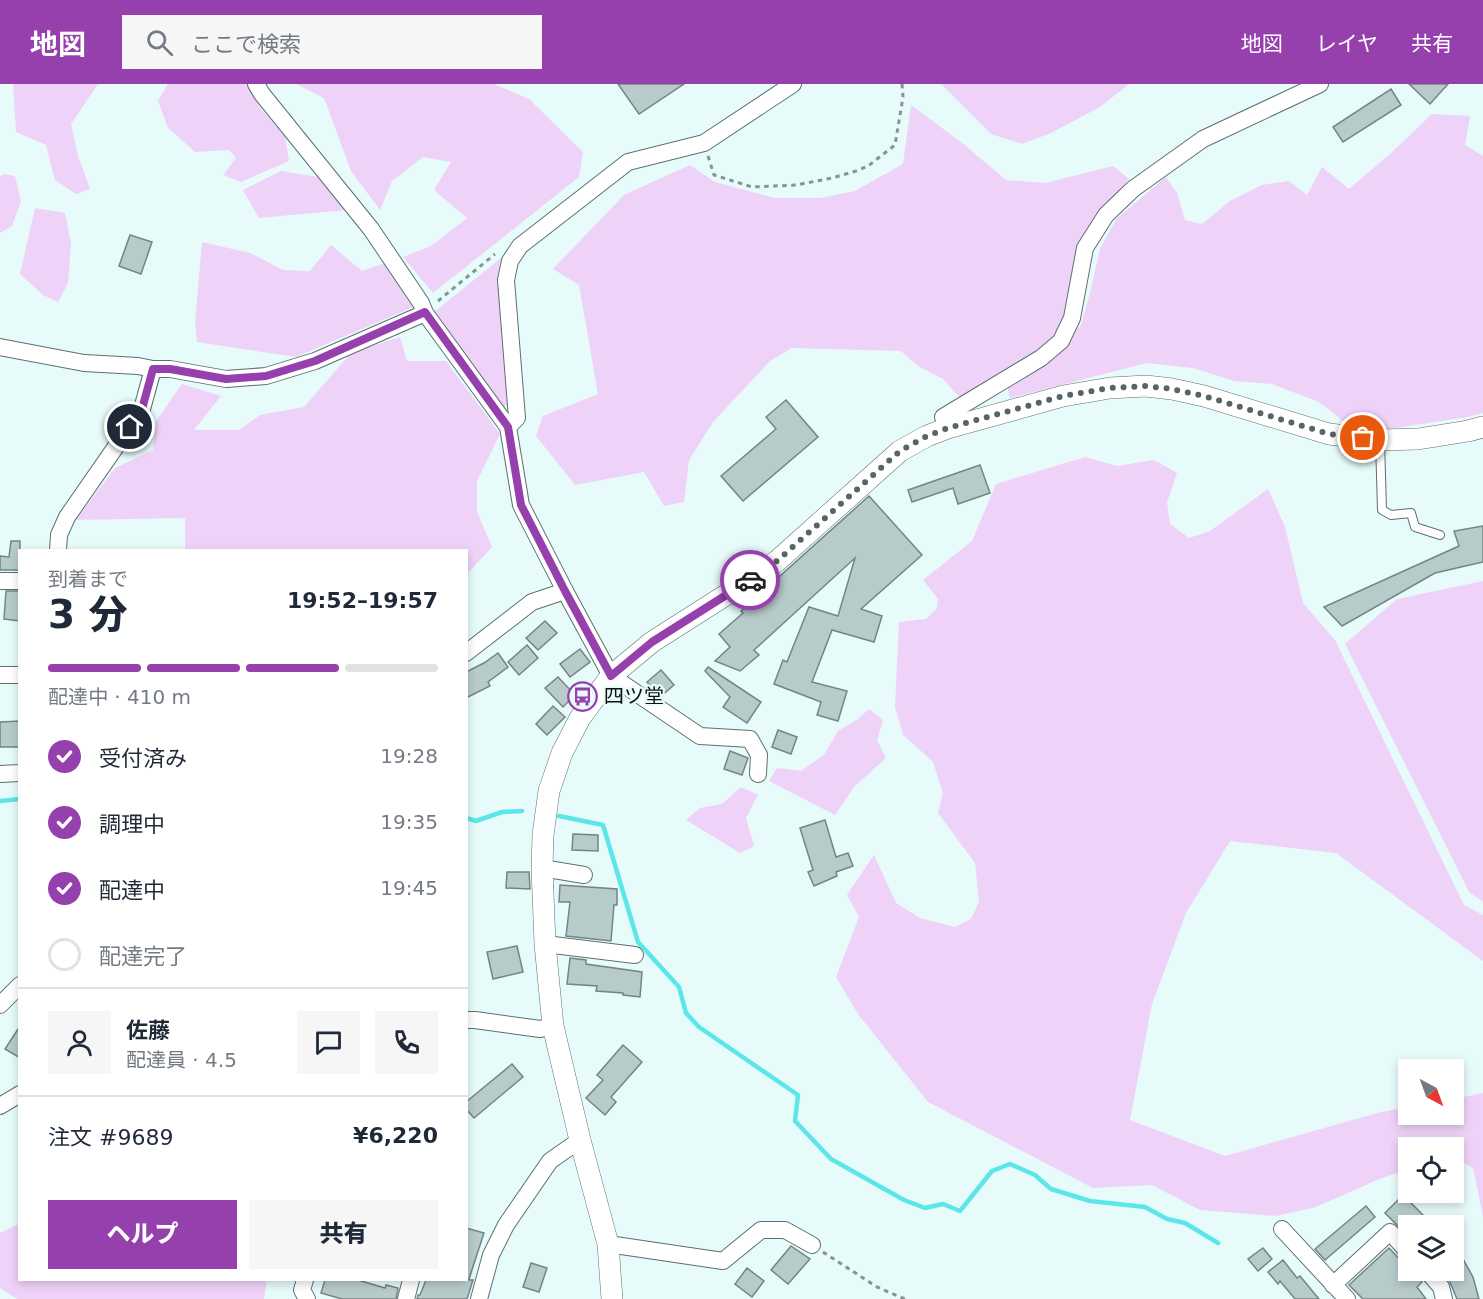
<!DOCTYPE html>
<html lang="ja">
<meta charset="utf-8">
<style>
body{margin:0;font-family:"DejaVu Sans","Noto Sans JP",sans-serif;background:#f6f6f7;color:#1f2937;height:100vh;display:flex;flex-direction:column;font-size:22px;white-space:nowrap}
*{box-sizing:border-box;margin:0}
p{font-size:20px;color:#747a83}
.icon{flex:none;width:33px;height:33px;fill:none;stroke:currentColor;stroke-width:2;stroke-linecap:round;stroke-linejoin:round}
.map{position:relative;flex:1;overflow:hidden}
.drawer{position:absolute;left:18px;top:465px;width:450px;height:732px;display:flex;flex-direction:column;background:#fff;border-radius:0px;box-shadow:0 3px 9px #0003}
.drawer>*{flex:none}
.needle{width:39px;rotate:139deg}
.tools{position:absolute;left:1398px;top:975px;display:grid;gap:12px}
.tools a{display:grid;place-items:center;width:66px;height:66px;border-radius:0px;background:#fff;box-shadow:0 3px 9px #0003;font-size:30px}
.pin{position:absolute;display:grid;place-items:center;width:51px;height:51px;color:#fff;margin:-26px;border:3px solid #fff;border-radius:50%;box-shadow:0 2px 6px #0007}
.courier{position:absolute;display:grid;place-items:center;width:60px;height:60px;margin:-30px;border:4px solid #9540ad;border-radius:50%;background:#fff;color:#222;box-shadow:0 2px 8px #0007}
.summary em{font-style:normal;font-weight:800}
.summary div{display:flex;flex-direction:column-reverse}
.summary{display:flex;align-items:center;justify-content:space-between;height:102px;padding:0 30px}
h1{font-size:39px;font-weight:800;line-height:45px}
.bar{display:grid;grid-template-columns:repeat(4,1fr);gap:9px 6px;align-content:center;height:72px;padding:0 30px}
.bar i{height:8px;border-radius:4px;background:#e0e1e3}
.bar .selected{background:#9540ad}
.bar p{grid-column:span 4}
.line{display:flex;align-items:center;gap:15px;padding:0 30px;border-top:2px solid #e0e1e3}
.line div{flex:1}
.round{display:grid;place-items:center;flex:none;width:63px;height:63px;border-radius:0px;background:#f6f6f7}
ol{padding:0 30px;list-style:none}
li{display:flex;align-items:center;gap:18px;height:66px}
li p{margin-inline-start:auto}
li .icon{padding:6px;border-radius:50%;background:#9540ad;color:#fff;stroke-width:4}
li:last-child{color:#747a83}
li i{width:33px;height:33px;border:3px solid #e0e1e3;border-radius:50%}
.button{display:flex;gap:12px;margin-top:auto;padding:12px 30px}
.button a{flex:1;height:69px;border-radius:0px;background:#9540ad;color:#fff;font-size:24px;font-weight:800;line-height:69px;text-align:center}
.button a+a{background:#f6f6f7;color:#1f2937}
header{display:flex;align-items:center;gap:36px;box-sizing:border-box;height:84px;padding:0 30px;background:#9540ad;color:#fff}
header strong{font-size:28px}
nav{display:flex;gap:33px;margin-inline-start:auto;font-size:21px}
.search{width:420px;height:54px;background:#f6f6f7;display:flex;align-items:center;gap:15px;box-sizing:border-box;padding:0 21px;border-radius:0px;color:#747a83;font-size:22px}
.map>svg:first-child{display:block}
.green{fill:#efd2f8}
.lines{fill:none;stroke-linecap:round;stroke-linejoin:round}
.stream{stroke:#5de6ea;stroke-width:4.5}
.building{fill:#b8cbcb;stroke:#738585;stroke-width:1.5}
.service-casing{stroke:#5d6f6f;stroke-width:10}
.minor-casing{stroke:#5d6f6f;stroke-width:18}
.tertiary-casing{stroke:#5d6f6f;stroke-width:22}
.path{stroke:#879495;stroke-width:3;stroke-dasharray:4.5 4.5;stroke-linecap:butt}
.service{stroke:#fff;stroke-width:8}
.minor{stroke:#fff;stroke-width:16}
.tertiary{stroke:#fff;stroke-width:21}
.done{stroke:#596464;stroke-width:6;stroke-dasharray:0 10.8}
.route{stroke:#9540ad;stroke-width:8}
.labels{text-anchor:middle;stroke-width:4.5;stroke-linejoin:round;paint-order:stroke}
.poi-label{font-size:20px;fill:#0c1213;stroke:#e7fbfb;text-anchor:start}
</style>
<header>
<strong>地図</strong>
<div class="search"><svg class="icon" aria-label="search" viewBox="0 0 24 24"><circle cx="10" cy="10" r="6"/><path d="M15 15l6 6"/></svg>ここで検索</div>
<nav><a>地図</a><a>レイヤ</a><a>共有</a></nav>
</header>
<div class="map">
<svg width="1483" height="1215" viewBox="0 0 1483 1215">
<rect width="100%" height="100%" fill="#e7fbfb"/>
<g class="green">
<polygon points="13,0 98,0 71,40 78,72 90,105 76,110 55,96 46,61 16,48"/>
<polygon points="168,0 249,0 261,25 285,52 289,77 241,98 223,91 236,74 229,66 195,68 168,44 158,17"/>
<polygon points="296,0 494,0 529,15 583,68 579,93 433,209 403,173 431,162 467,134 434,106 451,78 423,73 392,97 380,126 351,87 324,14"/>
<polygon points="941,0 1129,0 1100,23 1051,49 1022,60 991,50"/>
<polygon points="911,21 961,58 1006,96 1046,99 1113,82 1129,95 1102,127 1061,251 1037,272 960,314 943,295 918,282 901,267 792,264 770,277 713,338 689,376 684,418 664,422 644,388 575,401 536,352 543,332 598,310 579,201 553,185 624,111 690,81 715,98 775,114 820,114 855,107 903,80"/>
<polygon points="1432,30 1470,32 1465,61 1483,72 1483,329 1468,333 1388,345 1347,340 1319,318 1272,300 1234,297 1193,284 1147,279 1010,314 1007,302 1055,270 1081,241 1090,209 1100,165 1117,134 1166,93 1177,109 1185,136 1202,140 1230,117 1262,101 1289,97 1307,111 1322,83 1349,105 1390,70"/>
<polygon points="281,87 318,93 347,126 259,134 243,106"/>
<polygon points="4,90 15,92 21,117 12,142 0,149 0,92"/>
<polygon points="35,124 65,129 71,159 68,199 58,218 43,211 20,190"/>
<polygon points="202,158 250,169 283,186 310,187 331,161 362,187 385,179 416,222 296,273 197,258 195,238"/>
<polygon points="505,171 498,204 510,319 502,325 434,228"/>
<polygon points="400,253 407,277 446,277 500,350 477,397 477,428 492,463 467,490 466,466 185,466 185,434 76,436 115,384 153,366 156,337 182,300 221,312 194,346 239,346 260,331 304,323 351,269"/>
<polygon points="1085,373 1117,382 1154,376 1177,389 1167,418 1170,440 1189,454 1210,447 1268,405 1285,443 1303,519 1335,556 1464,821 1483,831 1483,877 1336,769 1230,757 1186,829 1152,920 1130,1036 1225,1072 1381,1028 1408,1023 1408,1030 1454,1030 1454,1015 1483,1009 1483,1133 1473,1084 1454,1073 1454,1064 1408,1064 1408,1085 1377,1096 1316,1123 1276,1132 1200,1126 1152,1101 1093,1104 928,1018 858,930 836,893 859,833 847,811 874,771 896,819 920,834 955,843 971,835 979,818 975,779 938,729 943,709 933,678 903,651 895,623 899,538 926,535 937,524 938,515 923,496 972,457 996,400"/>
<polygon points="1483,497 1483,818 1469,808 1345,560 1397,515"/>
<polygon points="869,625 883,636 877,656 886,674 854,703 835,731 769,697 777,684 801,687 824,671 838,647 858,635"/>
<polygon points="741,703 758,711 746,734 754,762 740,769 686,736 700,724 722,720"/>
<polygon points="19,1140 20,1196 267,1196 264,1215 17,1215 0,1204 0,1149"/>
</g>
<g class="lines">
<g class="stream">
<polyline points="0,717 20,715"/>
<polyline points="559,732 603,741 638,858 679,903 686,929 699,943 798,1011 795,1037 831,1075 904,1116 925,1124 943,1120 960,1127 992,1087 1010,1080 1035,1091 1051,1105 1090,1117 1145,1123 1167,1135 1185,1139 1218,1159"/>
<polyline points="466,734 476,737 502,728 522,727"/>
</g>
</g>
<g class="building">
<polygon points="618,0 684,0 639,30"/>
<polygon points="1409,0 1448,0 1430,20"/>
<polygon points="1391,5 1401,21 1343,58 1333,43"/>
<polygon points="130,151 152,158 141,190 119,182"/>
<polygon points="786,316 818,353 743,417 721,392 776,345 766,333"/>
<polygon points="980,381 990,409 958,420 953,404 912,418 908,406"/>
<polygon points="869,412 922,471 861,525 882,532 874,558 832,546 812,598 847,607 838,637 817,631 821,618 774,600 783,576 787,578 809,523 838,532 855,474 754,566 759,571 740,587 715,577 730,563 719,550 743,529 741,527"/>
<polygon points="1483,442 1483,478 1435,489 1342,542 1324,523 1459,462 1454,447"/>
<polygon points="11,457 20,457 20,486 0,486 0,472 9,473"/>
<polygon points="6,507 20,507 20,537 4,535"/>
<polygon points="545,537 557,549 538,566 526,554"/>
<polygon points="527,561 538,574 519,591 508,578"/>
<polygon points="580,565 590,578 570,593 560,580"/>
<polygon points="498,569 508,583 488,598 490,602 466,614 466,588 484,579"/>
<polygon points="708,583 761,618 747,639 723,623 730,613 705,587"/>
<polygon points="661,586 674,601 660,613 647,598"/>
<polygon points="558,593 575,611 563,623 545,604"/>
<polygon points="553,622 565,633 547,651 536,640"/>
<polygon points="20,637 20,663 0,663 0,638"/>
<polygon points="778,646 797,653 791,670 772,663"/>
<polygon points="730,667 748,674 742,691 724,685"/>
<polygon points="825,736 836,773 848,769 853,782 836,788 837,792 814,802 808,788 813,786 800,744"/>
<polygon points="573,750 598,751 598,767 572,766"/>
<polygon points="507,788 529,788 530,805 506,804"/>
<polygon points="560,801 617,805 617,821 614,821 611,857 566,852 570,818 559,818"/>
<polygon points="517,862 523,888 493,895 487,868"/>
<polygon points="570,874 586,876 586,880 642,888 640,913 623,911 623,909 596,907 597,902 567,900"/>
<polygon points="20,942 20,974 5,965"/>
<polygon points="623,961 642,978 611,1013 616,1018 605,1031 586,1014 603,996 597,991"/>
<polygon points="512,980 523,993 474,1034 466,1025 466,1018"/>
<polygon points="1403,1111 1434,1142 1398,1142 1385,1129"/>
<polygon points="1366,1122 1375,1133 1325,1176 1315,1165"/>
<polygon points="466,1144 484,1149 469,1195 466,1194"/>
<polygon points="1454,1159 1473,1193 1479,1215 1457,1215 1449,1196 1441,1186 1454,1186"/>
<polygon points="791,1162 810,1175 788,1200 771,1186"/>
<polygon points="1263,1164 1272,1175 1258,1187 1248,1175"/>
<polygon points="1389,1164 1408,1184 1408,1186 1411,1186 1422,1198 1417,1203 1426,1215 1363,1215 1349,1201"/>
<polygon points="1283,1176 1297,1194 1300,1192 1319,1215 1295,1215 1280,1197 1278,1200 1268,1188"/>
<polygon points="531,1179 547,1184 539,1208 523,1203"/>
<polygon points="747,1184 764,1197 752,1213 735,1200"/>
<polygon points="325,1196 358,1196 385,1204 386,1201 398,1204 396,1215 342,1215 321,1209"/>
<polygon points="426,1196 473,1196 467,1215 417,1215 418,1211 420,1211"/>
</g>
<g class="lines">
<defs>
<polyline id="service" points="1380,357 1382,426 1391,431 1411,429 1415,443 1440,451"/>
<g id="minor">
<polyline points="256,0 262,10 371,145 421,219 425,229 508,343 521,421 565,507 611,592 700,652 750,655 759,671 758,690"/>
<polyline points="0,263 84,279 138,282 153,285 170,285 226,295 266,292 315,277 425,229"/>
<polyline points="508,343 517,334 506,196 510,177 520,162 628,78 704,59 793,0"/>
<polyline points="948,344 943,333 1041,274 1061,257 1072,234 1085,164 1106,131 1133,105 1203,55 1320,0"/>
<polyline points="58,466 59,451 67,433 142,325 153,285"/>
<polyline points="0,497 20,497"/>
<polyline points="466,569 532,518 565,507"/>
<polyline points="0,591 20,591"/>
<polyline points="0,690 20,689"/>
<polyline points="542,784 584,791"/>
<polyline points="545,860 635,871"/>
<polyline points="0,921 20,901"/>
<polyline points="466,936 475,936 540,945 553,942"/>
<polyline points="0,1022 20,1010"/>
<polyline points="1282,1145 1347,1215"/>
<polyline points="608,1160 723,1177 761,1146 785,1146 812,1161"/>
<polyline points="1426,1186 1441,1203 1444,1215"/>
<polyline points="305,1196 302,1206 307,1215"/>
<polyline points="1333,1201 1390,1148 1408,1168"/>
<polyline points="406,1215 411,1196"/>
<polyline points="479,1215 491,1171 506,1141 550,1077 580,1056"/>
</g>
<polyline id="tertiary" points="612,1215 608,1160 580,1056 553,942 545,860 542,784 543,751 549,707 562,669 580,634 611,592 652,558 751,495 777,477 900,367 927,352 948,344 1063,312 1110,304 1146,302 1172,305 1204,312 1329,350 1380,356 1418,355 1468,347 1483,343"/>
</defs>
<use href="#service" class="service-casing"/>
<use href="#minor" class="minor-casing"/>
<use href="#tertiary" class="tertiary-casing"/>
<g class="path">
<polyline points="708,72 714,91 752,103 796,101 832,94 856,87 868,82 895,61 903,13 902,0"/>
<polyline points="438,217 495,170"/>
<polyline points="823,1168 877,1203 905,1215"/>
</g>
<use href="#service" class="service"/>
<use href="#minor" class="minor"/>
<use href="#tertiary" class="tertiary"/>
</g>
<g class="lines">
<polyline class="done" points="750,496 777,477 900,367 927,352 948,344 1063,312 1110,304 1146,302 1172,305 1204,312 1329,350 1363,354"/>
<polyline class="route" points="130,343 142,325 153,285 170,285 226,295 266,292 315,277 425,228 508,343 521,421 565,507 611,592 652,558 750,496"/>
</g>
<defs>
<symbol id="bus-ring" viewBox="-11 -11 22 22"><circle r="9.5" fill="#e7fbfb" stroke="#9540ad" stroke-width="1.5"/><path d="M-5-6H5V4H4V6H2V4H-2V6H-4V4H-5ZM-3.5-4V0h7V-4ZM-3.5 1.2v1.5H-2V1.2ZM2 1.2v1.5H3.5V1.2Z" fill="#9540ad"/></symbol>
</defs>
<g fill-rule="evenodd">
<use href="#bus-ring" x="566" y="596" width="33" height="33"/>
</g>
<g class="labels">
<g class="poi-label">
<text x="604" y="619">四ツ堂</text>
</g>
</g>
</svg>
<div class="tools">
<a><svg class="needle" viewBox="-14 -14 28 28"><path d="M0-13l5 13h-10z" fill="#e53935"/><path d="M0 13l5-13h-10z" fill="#747a83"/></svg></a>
<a><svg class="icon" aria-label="locate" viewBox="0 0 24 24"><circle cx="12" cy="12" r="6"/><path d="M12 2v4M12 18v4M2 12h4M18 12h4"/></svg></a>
<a><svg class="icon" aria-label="layers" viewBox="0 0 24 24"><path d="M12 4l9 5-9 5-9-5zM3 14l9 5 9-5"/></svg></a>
</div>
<div class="pin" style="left:1363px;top:354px;background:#ea580c"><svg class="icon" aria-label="bag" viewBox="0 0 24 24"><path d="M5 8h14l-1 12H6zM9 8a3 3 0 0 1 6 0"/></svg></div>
<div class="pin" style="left:130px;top:343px;background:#1f2937"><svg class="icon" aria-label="home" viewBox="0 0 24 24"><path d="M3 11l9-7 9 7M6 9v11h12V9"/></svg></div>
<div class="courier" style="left:750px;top:496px"><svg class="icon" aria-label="car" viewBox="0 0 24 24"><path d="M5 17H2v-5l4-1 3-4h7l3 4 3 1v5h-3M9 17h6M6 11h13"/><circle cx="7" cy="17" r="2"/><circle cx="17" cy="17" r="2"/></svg></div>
<section class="drawer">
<div class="summary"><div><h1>3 分</h1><p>到着まで</p></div><em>19:52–19:57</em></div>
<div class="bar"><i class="selected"></i><i class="selected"></i><i class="selected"></i><i></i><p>配達中 · 410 m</p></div>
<ol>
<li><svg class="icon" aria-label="check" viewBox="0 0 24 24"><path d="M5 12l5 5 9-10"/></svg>受付済み<p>19:28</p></li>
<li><svg class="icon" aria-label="check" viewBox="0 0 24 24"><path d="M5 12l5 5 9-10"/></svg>調理中<p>19:35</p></li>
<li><svg class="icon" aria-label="check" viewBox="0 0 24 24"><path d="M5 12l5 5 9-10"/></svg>配達中<p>19:45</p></li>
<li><i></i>配達完了</li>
</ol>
<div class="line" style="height:108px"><a class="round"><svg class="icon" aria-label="person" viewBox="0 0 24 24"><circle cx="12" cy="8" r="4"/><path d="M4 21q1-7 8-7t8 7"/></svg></a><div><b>佐藤</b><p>配達員 · 4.5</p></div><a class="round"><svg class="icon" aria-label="chat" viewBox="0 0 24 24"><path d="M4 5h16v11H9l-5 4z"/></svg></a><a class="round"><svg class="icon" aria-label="phone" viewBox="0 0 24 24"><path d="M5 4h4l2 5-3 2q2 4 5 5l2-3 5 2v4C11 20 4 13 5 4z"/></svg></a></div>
<div class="line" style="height:78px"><div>注文 #9689</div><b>¥6,220</b></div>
<div class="button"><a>ヘルプ</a><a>共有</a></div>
</section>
</div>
